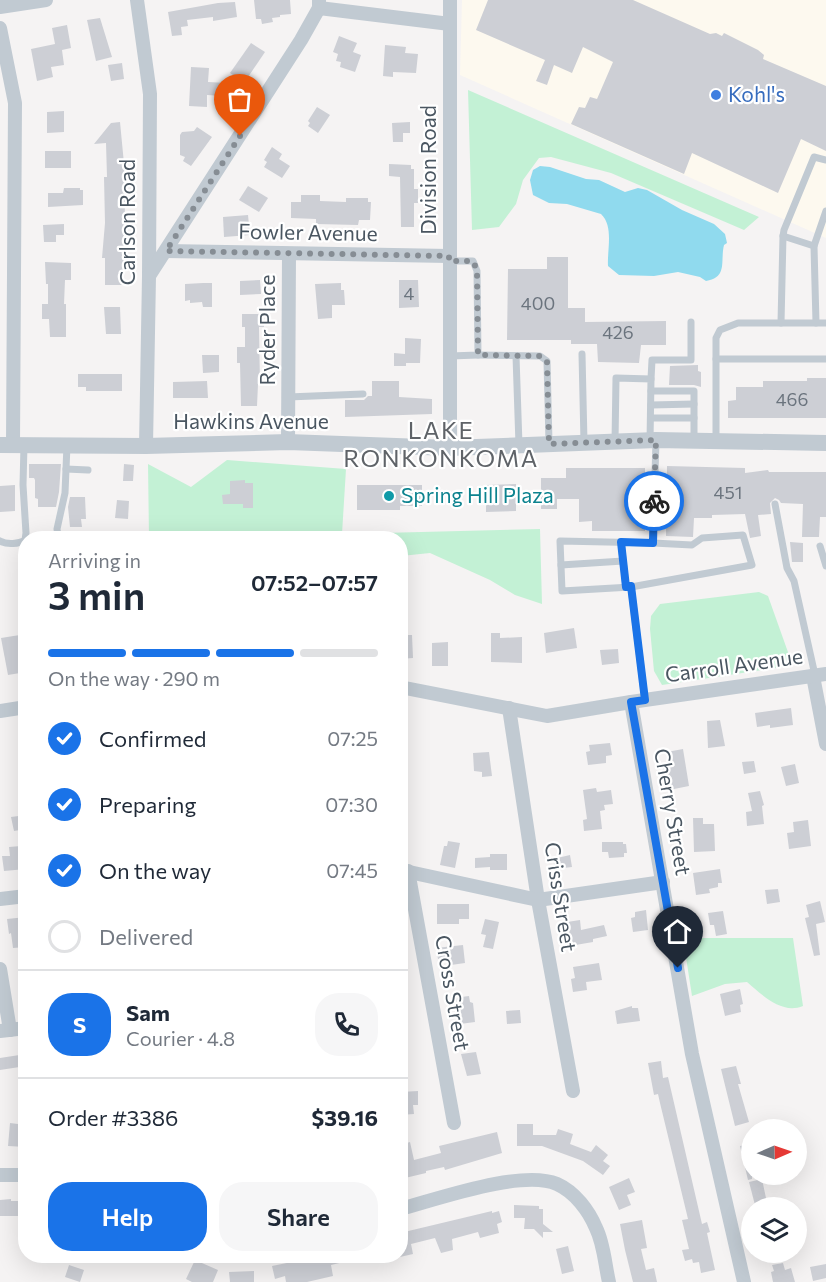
<!DOCTYPE html>
<meta charset="utf-8">
<style>
body{margin:0;font-family:Commissioner,sans-serif;background:#f6f6f7;color:#1f2937;height:100vh;display:flex;flex-direction:column;font-size:22px;white-space:nowrap}
*{box-sizing:border-box;margin:0}
p{font-size:20px;color:#747a83}
.icon{flex:none;width:33px;height:33px;fill:none;stroke:currentColor;stroke-width:2;stroke-linecap:round;stroke-linejoin:round}
.map{position:relative;flex:1;overflow:hidden}
.details{position:absolute;left:18px;top:531px;width:390px;height:732px;display:flex;flex-direction:column;background:#fff;border-radius:24px;box-shadow:0 6px 24px #0002}
.details>*{flex:none}
.needle{width:39px;rotate:88deg}
.fabs{position:absolute;left:741px;top:1119px;display:grid;gap:12px}
.fabs a{display:grid;place-items:center;width:66px;height:66px;border-radius:50%;background:#fff;box-shadow:0 6px 24px #0002;font-size:30px}
.pin{position:absolute;display:grid;place-items:center;width:51px;height:51px;color:#fff;margin:-62px -26px;border-radius:50% 50% 50% 0;rotate:-45deg;box-shadow:0 0 6px #0007}
.pin .icon{rotate:45deg}
.courier{position:absolute;display:grid;place-items:center;width:60px;height:60px;margin:-30px;border:4px solid #1a73e8;border-radius:50%;background:#fff;color:#222;box-shadow:0 2px 8px #0007}
.overview em{font-style:normal;font-weight:600}
.overview div{display:flex;flex-direction:column-reverse}
.overview{display:flex;align-items:center;justify-content:space-between;height:102px;padding:0 30px}
h1{font-size:39px;font-weight:600;line-height:45px}
.bar{display:grid;grid-template-columns:repeat(4,1fr);gap:9px 6px;align-content:center;height:72px;padding:0 30px}
.bar i{height:8px;border-radius:4px;background:#e0e1e3}
.bar .active{background:#1a73e8}
.bar p{grid-column:span 4}
.line{display:flex;align-items:center;gap:15px;padding:0 30px;border-top:2px solid #e0e1e3}
.line div{flex:1}
.round{display:grid;place-items:center;flex:none;width:63px;height:63px;border-radius:24px;background:#f6f6f7}
ol{padding:0 30px;list-style:none}
li{display:flex;align-items:center;gap:18px;height:66px}
li p{margin-inline-start:auto}
li .icon{padding:6px;border-radius:50%;background:#1a73e8;color:#fff;stroke-width:4}
li:last-child{color:#747a83}
li i{width:33px;height:33px;border:3px solid #e0e1e3;border-radius:50%}
.cta{display:flex;gap:12px;margin-top:auto;padding:12px 30px}
.cta a{flex:1;height:69px;border-radius:24px;background:#1a73e8;color:#fff;font-size:24px;font-weight:600;line-height:69px;text-align:center}
.cta a+a{background:#f6f6f7;color:#1f2937}
.map>svg:first-child{display:block}
.commercial{fill:#fdf9ef}
.green{fill:#c3f1d5}
.water{fill:#90daee}
.building{fill:#cdcfd5}
.lines{fill:none;stroke-linecap:round;stroke-linejoin:round}
.service{stroke:#c1cad2;stroke-width:7}
.minor{stroke:#c1cad2;stroke-width:14}
.tertiary{stroke:#c1cad2;stroke-width:16}
.done{stroke:#868d94;stroke-width:6;stroke-dasharray:0 10.8}
.route{stroke:#1a73e8;stroke-width:8}
.shop-dot{fill:#3f7fe0;stroke:#fff;stroke-width:2}
.culture-dot{fill:#0f9aa8;stroke:#fff;stroke-width:2}
.labels{text-anchor:middle;stroke-width:4.5;stroke-linejoin:round;paint-order:stroke}
.number-label{font-size:18px;fill:#6b747e}
.shop-label{font-size:21px;fill:#366cbe;stroke:#fff;text-anchor:start}
.street-label{font-size:21px;fill:#4a5661;stroke:#fff}
.culture-label{font-size:21px;fill:#0d838f;stroke:#fff;text-anchor:start}
.quarter-label{font-size:24px;letter-spacing:1.5px;fill:#5f6368;stroke:#fff}
</style>
<div class="map">
<svg width="826" height="1282" viewBox="0 0 826 1282">
<rect width="100%" height="100%" fill="#f5f3f3"/>
<polygon class="commercial" points="462,0 826,0 826,238 460,75"/>
<g class="green">
<polygon points="468,90 759,217 744,230 611,173 551,157 539,158 523,180 516,204 499,227 472,230"/>
<polygon points="227,460 346,469 342,534 540,529 542,604 515,595 490,580 430,553 401,556 400,538 149,538 148,464 191,487"/>
<polygon points="759,592 768,596 789,655 783,667 662,685 654,671 650,629 651,616 660,604"/>
<path d="M683 938H793L803 1006C782 1015 762 995 747 982L725 984 692 996Z"/>
</g>
<path class="water" d="M540 166 550 167 586 179 599 180 625 192 638 188 647 190 682 210 714 224 725 234 727 243 724 245C720 262 728 277 706 281L700 277 678 272 654 276 619 275 608 266C607 250 614 226 601 214L567 204 549 203 533 195 530 180 533 170Z"/>
<g class="building">
<polygon points="254,0 290,0 291,14 280,15 280,17 272,18 273,22 262,24 261,19 256,19"/>
<polygon points="488,0 633,0 710,34 716,33 722,36 724,33 758,50 764,55 763,59 826,86 826,151 801,139 778,193 692,153 684,174 571,124 579,107 585,108 590,97 597,99 613,62 583,47 572,73 554,65 547,85 536,81 545,60 476,30"/>
<polygon points="235,2 237,17 213,21 213,17 187,20 188,26 181,27 182,35 172,36 168,12 218,3"/>
<polygon points="100,18 112,57 96,61 87,20"/>
<polygon points="67,25 71,48 62,50 64,65 51,67 53,77 37,81 31,49 55,44 52,28"/>
<polygon points="339,36 357,43 353,52 361,55 355,72 340,67 341,62 336,61 338,54 333,52"/>
<polygon points="251,43 265,52 244,83 230,73"/>
<polygon points="385,45 406,47 405,53 418,54 416,73 393,72 393,77 383,76"/>
<polygon points="122,63 124,79 111,81 108,65"/>
<polygon points="191,67 209,68 208,82 228,83 228,92 223,96 207,95 207,107 189,106"/>
<polygon points="317,107 330,115 318,133 308,126 310,123 308,121"/>
<polygon points="64,111 64,132 47,133 47,112"/>
<polygon points="120,122 127,195 125,195 124,275 122,275 122,285 105,285 105,258 102,258 105,223 104,177 107,177 106,143 94,144 111,123"/>
<polygon points="410,122 410,133 403,133 403,142 393,142 392,123"/>
<polygon points="197,127 212,137 191,166 183,161 185,157 180,155 180,135 182,132 194,131"/>
<polygon points="272,147 282,154 279,159 290,166 282,178 264,167 267,162 264,160"/>
<rect x="45" y="151" width="26" height="17"/>
<polygon points="389,164 411,165 411,169 414,169 414,189 418,189 418,203 414,203 414,227 401,227 400,177 389,176"/>
<polygon points="248,186 268,198 259,212 239,200"/>
<polygon points="64,188 80,188 80,190 83,190 83,205 48,207 48,193 63,193"/>
<polygon points="301,195 320,195 320,201 346,202 346,198 368,198 368,202 371,202 370,220 359,220 358,225 316,224 316,219 291,218 291,202 301,202"/>
<polygon points="248,215 250,235 224,237 223,217"/>
<polygon points="64,224 64,235 56,235 56,242 44,242 43,225"/>
<polygon points="547,257 568,257 568,308 585,308 585,322 666,321 666,345 641,345 639,363 598,362 597,344 571,344 571,340 507,340 508,269 547,269"/>
<polygon points="45,262 71,263 71,280 65,280 64,304 66,304 66,337 50,337 49,319 42,319 42,304 48,304 48,284 46,284"/>
<polygon points="260,280 261,294 240,295 240,281"/>
<polygon points="399,280 418,280 419,307 399,308"/>
<polygon points="203,283 212,283 212,307 203,307 202,302 190,303 190,300 185,301 185,284"/>
<polygon points="341,283 341,290 344,290 345,305 332,305 332,318 318,319 315,284"/>
<polygon points="104,307 120,307 121,334 106,334"/>
<polygon points="242,314 263,314 264,327 259,327 260,384 258,384 257,406 241,406 240,363 237,363 237,347 245,347 245,327 242,327"/>
<polygon points="405,338 421,339 420,363 406,363 406,366 394,366 394,353 405,354"/>
<polygon points="202,355 219,355 219,372 203,373"/>
<polygon points="698,365 698,371 701,372 701,387 694,385 669,385 670,366"/>
<polygon points="78,374 122,374 122,391 86,391 86,387 78,387"/>
<polygon points="807,378 826,378 826,418 728,418 728,401 736,400 736,387 763,387 763,381 807,381"/>
<polygon points="207,381 208,398 173,398 173,382"/>
<polygon points="372,381 399,381 399,397 432,399 432,414 345,417 345,400 364,400 368,396 372,396"/>
<polygon points="29,464 61,464 59,492 56,507 38,507 38,499 35,498 35,480 34,478 29,478"/>
<polygon points="124,464 134,465 133,481 123,481"/>
<polygon points="667,466 745,468 745,473 768,470 769,472 826,472 826,517 820,517 819,537 802,537 803,504 781,503 779,500 775,498 770,503 771,514 758,515 761,536 750,538 745,514 712,515 712,518 694,518 693,537 666,536"/>
<polygon points="566,468 645,468 645,531 592,531 592,521 579,522 579,499 557,499 557,509 541,509 541,478 566,478"/>
<polygon points="245,480 245,483 253,483 253,508 243,508 243,504 223,504 222,495 230,494 230,481"/>
<polygon points="516,484 516,511 486,512 486,485"/>
<polygon points="15,485 15,511 0,512 0,486"/>
<polygon points="357,485 422,485 422,506 400,506 400,510 357,510"/>
<polygon points="70,497 85,497 86,519 81,519 82,527 70,527 68,507"/>
<polygon points="117,500 129,501 128,519 115,518"/>
<polygon points="790,542 803,543 803,562 792,562"/>
<polygon points="574,628 577,648 546,653 544,633"/>
<polygon points="491,633 500,633 500,638 522,637 522,663 491,662"/>
<polygon points="26,634 26,672 8,675 1,638"/>
<polygon points="400,635 412,635 413,658 400,659"/>
<polygon points="448,642 448,666 432,666 432,643"/>
<polygon points="618,649 619,663 602,665 600,650"/>
<polygon points="791,708 793,725 770,728 770,725 757,727 755,713"/>
<polygon points="720,720 725,746 708,748 707,721"/>
<polygon points="610,743 612,755 606,756 606,763 588,765 586,752 590,751 589,745"/>
<polygon points="683,749 689,786 669,790 668,784 666,785 662,766 667,765 667,752"/>
<polygon points="489,752 492,776 482,777 482,772 474,771 473,753"/>
<polygon points="754,761 756,772 744,774 742,762"/>
<polygon points="795,764 799,783 786,786 781,767"/>
<polygon points="596,788 597,792 611,790 613,804 604,805 605,810 600,811 602,829 584,831 583,820 587,819 583,790"/>
<polygon points="760,791 764,805 762,806 764,824 747,826 746,812 752,811 748,793"/>
<polygon points="26,815 26,829 14,831 11,817"/>
<polygon points="693,818 703,818 703,824 714,824 715,851 694,852"/>
<polygon points="808,820 811,846 789,849 787,833 794,832 793,822"/>
<polygon points="448,841 460,843 455,868 440,865 444,846 447,846"/>
<polygon points="602,842 623,842 623,844 626,844 627,853 624,853 624,857 609,858 608,852 602,852"/>
<polygon points="21,846 26,853 26,869 4,871 2,856 10,856 9,847"/>
<polygon points="490,854 507,854 507,870 490,870 490,867 475,868 475,858 490,857"/>
<polygon points="570,855 572,867 555,869 553,859"/>
<polygon points="720,869 722,883 718,883 718,887 709,889 710,893 696,895 693,873"/>
<polygon points="778,889 780,902 767,904 765,890"/>
<polygon points="820,901 825,922 816,924 820,955 814,956 805,918 809,917 806,905"/>
<polygon points="437,904 469,904 469,919 459,919 459,924 437,924"/>
<polygon points="646,910 648,930 633,932 631,918 635,917 635,912"/>
<polygon points="723,911 727,934 716,936 714,925 710,925 708,913"/>
<polygon points="26,917 26,947 13,948 11,933 9,934 7,919"/>
<polygon points="485,919 499,922 493,949 483,947 486,935 481,934"/>
<polygon points="580,920 581,930 604,925 607,936 593,939 593,942 564,947 561,923"/>
<polygon points="463,945 465,963 451,965 450,957 438,959 436,948"/>
<polygon points="599,963 602,980 586,982 587,990 573,992 571,979 575,978 573,967"/>
<polygon points="740,989 743,1004 740,1005 741,1012 725,1016 720,994"/>
<polygon points="469,996 470,1002 473,1003 475,1022 460,1024 454,998"/>
<polygon points="632,1006 632,1008 638,1008 640,1021 617,1024 615,1011"/>
<polygon points="520,1010 521,1023 507,1024 506,1011"/>
<polygon points="476,1052 481,1074 467,1076 461,1054"/>
<polygon points="26,1054 26,1066 0,1070 0,1058"/>
<polygon points="661,1061 663,1078 668,1077 702,1224 707,1222 710,1232 707,1233 715,1270 701,1273 699,1262 693,1263 692,1259 685,1261 682,1250 689,1249 682,1220 688,1219 660,1103 658,1094 654,1095 648,1063"/>
<polygon points="736,1066 741,1084 738,1084 749,1122 735,1126 721,1069"/>
<polygon points="418,1091 418,1105 413,1105 414,1114 400,1115 401,1092"/>
<polygon points="10,1123 26,1125 26,1147 8,1146"/>
<polygon points="517,1124 533,1124 533,1135 556,1135 558,1129 573,1134 570,1144 591,1152 596,1145 608,1155 603,1161 610,1166 603,1175 583,1161 542,1146 517,1146"/>
<polygon points="497,1132 502,1153 445,1170 444,1167 426,1171 426,1173 405,1178 400,1160 400,1145 410,1142 414,1160 441,1153 439,1146"/>
<polygon points="752,1143 752,1179 748,1180 740,1146"/>
<polygon points="629,1178 635,1192 627,1195 631,1205 619,1210 609,1187"/>
<polygon points="762,1179 767,1203 755,1205 749,1182"/>
<polygon points="11,1199 11,1201 23,1201 23,1216 0,1216 0,1200"/>
<polygon points="514,1205 539,1206 539,1209 543,1209 543,1224 553,1232 543,1232 543,1238 534,1229 524,1229 525,1218 514,1218"/>
<polygon points="492,1211 492,1213 499,1211 502,1222 497,1224 499,1233 480,1238 478,1232 452,1239 453,1250 441,1253 435,1238 411,1244 413,1254 400,1257 400,1233"/>
<polygon points="642,1220 647,1248 641,1249 646,1270 654,1268 657,1282 633,1282 625,1250 620,1224"/>
<polygon points="568,1246 574,1271 562,1274 556,1249"/>
<polygon points="321,1256 355,1256 356,1259 331,1265 333,1276 307,1282 286,1282 285,1276 275,1279 272,1266"/>
<polygon points="195,1260 218,1270 213,1282 192,1282 186,1279"/>
<polygon points="783,1263 785,1270 791,1268 795,1282 773,1282 771,1272 774,1271 772,1265"/>
<polygon points="826,1264 826,1278 813,1281 810,1267"/>
<polygon points="69,1265 84,1270 80,1282 65,1277"/>
<polygon points="254,1271 254,1282 230,1282 229,1272"/>
</g>
<g class="lines">
<g class="service">
<polyline points="814,246 783,236 784,230 814,157 826,160"/>
<polyline points="449,261 473,261 477,271 478,355 450,356"/>
<polyline points="781,323 783,236"/>
<polyline points="816,323 814,246 826,211"/>
<polyline points="582,354 584,442"/>
<polyline points="478,355 540,356 547,361 549,443"/>
<polyline points="516,356 519,445"/>
<polyline points="716,359 826,359"/>
<polyline points="651,379 652,360 691,360 691,322"/>
<polyline points="651,391 694,391 694,441"/>
<polyline points="288,397 363,394"/>
<polyline points="651,405 694,404"/>
<polyline points="651,418 694,418"/>
<polyline points="615,442 616,378 651,379 650,441"/>
<polyline points="716,442 716,338 720,330 738,323 826,323"/>
<polyline points="66,469 88,470"/>
<polyline points="775,504 787,568 794,581 815,675"/>
<polyline points="63,538 58,536 57,529 65,493 67,445"/>
<path d="M0 541C7 545 19 544 25 540L26 533 23 485 24 445"/>
<polyline points="621,542 626,587"/>
<polyline points="653,543 692,545 702,538 743,535 752,565 631,587 562,591 560,541 653,543 656,440"/>
<polyline points="820,546 826,566"/>
<polyline points="561,565 623,561"/>
<polyline points="631,587 645,700"/>
</g>
<g class="minor">
<polyline points="137,0 150,94 149,276 146,446"/>
<polyline points="0,7 46,0"/>
<polyline points="319,8 450,24"/>
<polyline points="0,28 15,103 13,445"/>
<polyline points="166,251 449,256"/>
<polyline points="149,276 301,40 319,8 319,0"/>
<polyline points="288,442 289,254"/>
<polyline points="450,448 450,0"/>
<polyline points="813,676 826,744"/>
<polyline points="400,687 547,716 631,702 826,674"/>
<polyline points="631,702 692,1054 744,1282"/>
<polyline points="509,708 538,900 573,1091"/>
<polyline points="0,711 26,707"/>
<polyline points="400,870 538,900 663,882"/>
<polyline points="408,871 454,1123"/>
<polyline points="0,899 26,896"/>
<polyline points="0,969 10,1030"/>
<polyline points="0,1031 26,1028"/>
<polyline points="0,1175 26,1175"/>
<path d="M400 1209C438 1199 522 1169 557 1184 575 1192 589 1211 596 1228 604 1244 605 1265 609 1282"/>
</g>
<polyline class="tertiary" points="0,445 146,446 288,442 450,448 656,440 826,443"/>
</g>
<g class="lines">
<polyline class="done" points="240,136 166,251 449,256 449,261 473,261 477,270 478,355 540,356 547,361 549,444 656,440 654,501"/>
<polyline class="route" points="654,501 653,543 621,542 626,587 631,586 645,700 631,702 678,968"/>
</g>
<circle class="shop-dot" cx="716" cy="95" r="6"/>
<circle class="culture-dot" cx="389" cy="496" r="6"/>
<g class="labels">
<g class="number-label">
<text x="409" y="300">4</text>
<text x="538" y="310">400</text>
<text x="618" y="339">426</text>
<text x="792" y="406">466</text>
<text x="728" y="499">451</text>
</g>
<g class="shop-label">
<text x="728" y="102">Kohl's</text>
</g>
<g class="street-label">
<text transform="translate(429 170) rotate(-90)" y="7">Division Road</text>
<text transform="translate(128 222) rotate(-90)" y="7">Carlson Road</text>
<text transform="translate(308 233) rotate(1)" y="7">Fowler Avenue</text>
<text transform="translate(268 330) rotate(-90)" y="7">Ryder Place</text>
<text x="251" y="429">Hawkins Avenue</text>
<text transform="translate(734 666) rotate(-8)" y="7">Carroll Avenue</text>
<text transform="translate(672 812) rotate(80)" y="7">Cherry Street</text>
<text transform="translate(560 897) rotate(81)" y="7">Criss Street</text>
<text transform="translate(452 993) rotate(80)" y="7">Cross Street</text>
</g>
<g class="culture-label">
<text x="401" y="503">Spring Hill Plaza</text>
</g>
<g class="quarter-label">
<text x="441" y="439">LAKE<tspan x="441" dy="28">RONKONKOMA</tspan></text>
</g>
</g>
</svg>
<div class="fabs">
<a><svg class="needle" viewBox="-14 -14 28 28"><path d="M0-13l5 13h-10z" fill="#e53935"/><path d="M0 13l5-13h-10z" fill="#747a83"/></svg></a>
<a><svg class="icon" aria-label="layers" viewBox="0 0 24 24"><path d="M12 4l9 5-9 5-9-5zM3 14l9 5 9-5"/></svg></a>
</div>
<div class="pin" style="left:240px;top:136px;background:#ea580c"><svg class="icon" aria-label="bag" viewBox="0 0 24 24"><path d="M5 8h14l-1 12H6zM9 8a3 3 0 0 1 6 0"/></svg></div>
<div class="pin" style="left:678px;top:968px;background:#1f2937"><svg class="icon" aria-label="home" viewBox="0 0 24 24"><path d="M3 11l9-7 9 7M6 9v11h12V9"/></svg></div>
<div class="courier" style="left:654px;top:501px"><svg class="icon" aria-label="bike" viewBox="0 0 24 24"><circle cx="6" cy="16" r="4"/><circle cx="18" cy="16" r="4"/><path d="M6 16l4-8h5l3 8M10 8l3 8H6M13 5h3"/></svg></div>
<section class="details">
<div class="overview"><div><h1>3 min</h1><p>Arriving in</p></div><em>07:52–07:57</em></div>
<div class="bar"><i class="active"></i><i class="active"></i><i class="active"></i><i></i><p>On the way · 290 m</p></div>
<ol>
<li><svg class="icon" aria-label="check" viewBox="0 0 24 24"><path d="M5 12l5 5 9-10"/></svg>Confirmed<p>07:25</p></li>
<li><svg class="icon" aria-label="check" viewBox="0 0 24 24"><path d="M5 12l5 5 9-10"/></svg>Preparing<p>07:30</p></li>
<li><svg class="icon" aria-label="check" viewBox="0 0 24 24"><path d="M5 12l5 5 9-10"/></svg>On the way<p>07:45</p></li>
<li><i></i>Delivered</li>
</ol>
<div class="line" style="height:108px"><b class="round" style="background:#1a73e8;color:#fff">S</b><div><b>Sam</b><p>Courier · 4.8</p></div><a class="round"><svg class="icon" aria-label="phone" viewBox="0 0 24 24"><path d="M5 4h4l2 5-3 2q2 4 5 5l2-3 5 2v4C11 20 4 13 5 4z"/></svg></a></div>
<div class="line" style="height:78px"><div>Order #3386</div><b>$39.16</b></div>
<div class="cta"><a>Help</a><a>Share</a></div>
</section>
</div>
